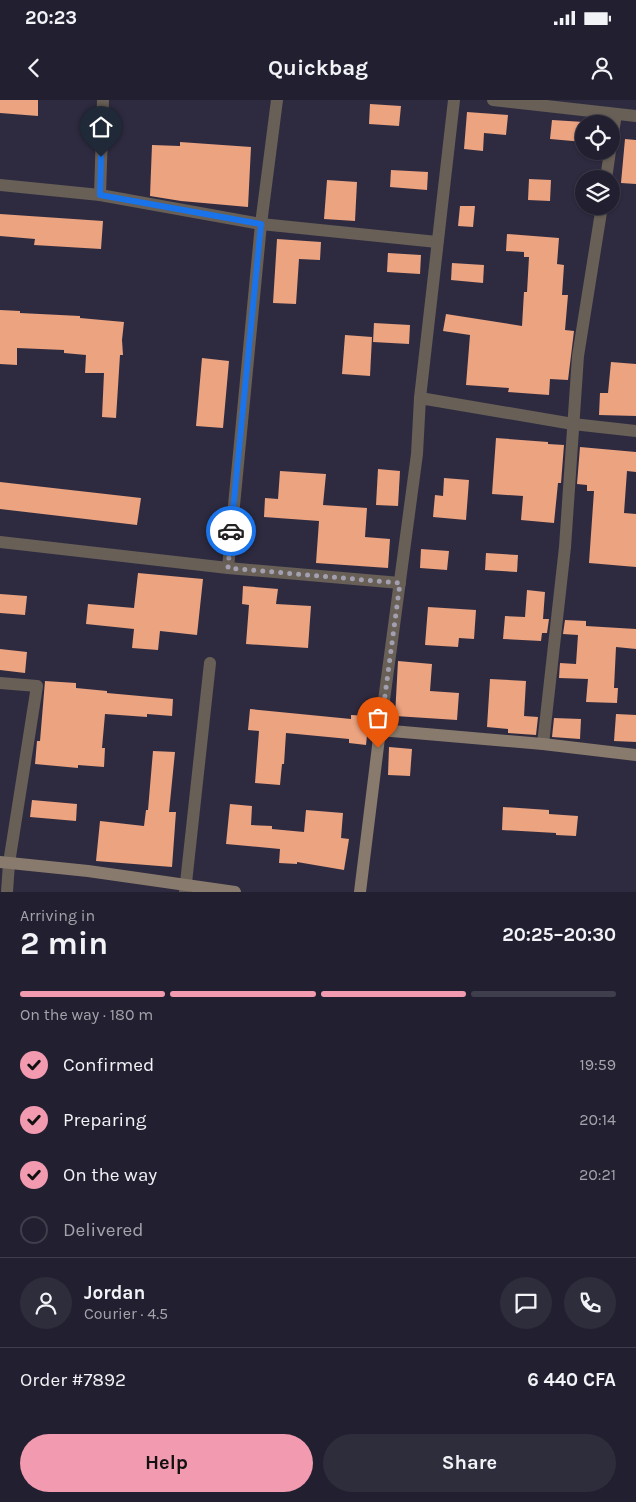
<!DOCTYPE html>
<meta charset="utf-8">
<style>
body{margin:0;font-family:Karla,sans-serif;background:#2e2d3c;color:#f1f3f6;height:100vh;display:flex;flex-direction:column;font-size:19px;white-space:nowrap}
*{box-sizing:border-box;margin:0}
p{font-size:16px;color:#a2a3ab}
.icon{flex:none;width:28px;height:28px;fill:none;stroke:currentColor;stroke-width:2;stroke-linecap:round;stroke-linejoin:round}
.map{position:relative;height:792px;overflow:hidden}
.sheet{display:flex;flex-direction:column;background:#222030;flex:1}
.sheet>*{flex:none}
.fabs{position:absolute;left:575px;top:15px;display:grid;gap:10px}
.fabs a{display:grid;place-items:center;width:45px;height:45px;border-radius:50%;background:#222030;box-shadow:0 1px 4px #0004,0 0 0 1px #3f3e4c;font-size:25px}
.pin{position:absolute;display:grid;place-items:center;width:42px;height:42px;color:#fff;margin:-51px -21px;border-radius:50% 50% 50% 0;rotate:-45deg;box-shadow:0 0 5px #0007}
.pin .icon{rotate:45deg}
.courier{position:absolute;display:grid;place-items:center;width:50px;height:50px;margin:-25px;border:4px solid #1a73e8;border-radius:50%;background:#fff;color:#222;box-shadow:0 1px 6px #0007}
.overview em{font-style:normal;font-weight:700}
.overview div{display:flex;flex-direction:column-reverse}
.overview{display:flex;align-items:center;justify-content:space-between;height:85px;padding:0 20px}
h1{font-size:32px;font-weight:700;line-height:38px}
.bar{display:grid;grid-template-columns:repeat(4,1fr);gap:8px 5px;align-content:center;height:60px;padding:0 20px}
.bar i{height:6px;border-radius:4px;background:#3f3e4c}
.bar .active{background:#f29aaf}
.bar p{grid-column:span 4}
.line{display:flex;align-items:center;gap:12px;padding:0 20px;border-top:1px solid #3f3e4c}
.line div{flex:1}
.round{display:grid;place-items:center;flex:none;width:52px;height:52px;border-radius:26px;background:#2e2d3c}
ol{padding:0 20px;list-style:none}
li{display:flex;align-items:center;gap:15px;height:55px}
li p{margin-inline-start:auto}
li .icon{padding:5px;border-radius:50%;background:#f29aaf;color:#111;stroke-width:4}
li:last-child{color:#a2a3ab}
li i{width:28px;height:28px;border:2px solid #3f3e4c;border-radius:50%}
.cta{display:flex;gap:10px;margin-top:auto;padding:10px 20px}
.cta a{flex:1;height:58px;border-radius:30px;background:#f29aaf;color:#111;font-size:20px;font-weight:700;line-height:58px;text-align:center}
.cta a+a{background:#2e2d3c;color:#f1f3f6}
.status{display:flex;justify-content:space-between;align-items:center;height:35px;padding:0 25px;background:#222030;direction:ltr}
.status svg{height:14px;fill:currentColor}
header{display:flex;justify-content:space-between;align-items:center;height:65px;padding:0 20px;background:#222030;font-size:22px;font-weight:700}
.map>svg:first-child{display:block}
.building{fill:#eba380}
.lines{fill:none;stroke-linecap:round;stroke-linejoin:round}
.street{stroke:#685f56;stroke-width:12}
.secondary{stroke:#887a6c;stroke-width:12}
.done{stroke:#a2a0b0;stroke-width:5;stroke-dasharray:0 9}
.route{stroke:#1a73e8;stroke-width:6}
</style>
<div class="status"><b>20:23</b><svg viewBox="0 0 49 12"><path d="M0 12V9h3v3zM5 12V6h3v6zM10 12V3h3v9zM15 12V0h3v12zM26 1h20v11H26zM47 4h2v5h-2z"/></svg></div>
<header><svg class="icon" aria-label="back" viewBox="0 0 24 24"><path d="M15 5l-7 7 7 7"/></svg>Quickbag<svg class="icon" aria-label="person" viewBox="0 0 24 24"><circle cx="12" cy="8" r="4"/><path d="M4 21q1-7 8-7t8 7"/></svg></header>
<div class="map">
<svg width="636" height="792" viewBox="0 0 636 792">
<rect width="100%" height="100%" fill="#2e2b40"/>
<g class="building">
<polygon points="0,0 38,0 38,16 0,13"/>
<polygon points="370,4 401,6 399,26 369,24"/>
<polygon points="467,12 508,15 506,35 484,33 483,51 464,49"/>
<polygon points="552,20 584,22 584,42 550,39"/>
<polygon points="625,39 636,40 636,84 621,83"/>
<polygon points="180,42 251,47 248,107 181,101 150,96 152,45 180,46"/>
<polygon points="391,70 428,72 427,90 390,87"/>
<polygon points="529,79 551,80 550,101 528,100"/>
<polygon points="327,80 357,82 355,121 324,119"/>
<polygon points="460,106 475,106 473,127 458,126"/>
<polygon points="0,114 103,121 101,149 34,145 35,139 0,136"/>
<polygon points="507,134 559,138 557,164 564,165 562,195 568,195 565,230 574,231 568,280 550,279 549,295 508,292 509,288 466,285 470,235 443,231 446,214 522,226 524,192 527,192 529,157 524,157 524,152 506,151"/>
<polygon points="277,139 321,142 320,160 299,159 296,204 273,203"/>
<polygon points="388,153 421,155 420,174 387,172"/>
<polygon points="452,163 484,165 483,183 451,180"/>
<polygon points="0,210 20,211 20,213 80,216 80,218 124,222 122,240 123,255 120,255 116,318 102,317 104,273 85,273 86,255 64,253 64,250 17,248 17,265 0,264"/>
<polygon points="374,223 410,225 409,244 373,242"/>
<polygon points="345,235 372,237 370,276 342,274"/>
<polygon points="202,258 229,261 223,328 196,326"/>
<polygon points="611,262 636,264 636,316 599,315 600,293 608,293"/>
<polygon points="496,338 548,342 548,344 564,345 561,383 558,383 554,423 521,420 523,396 492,394"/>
<polygon points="580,347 636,352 636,372 627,371 624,413 636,414 636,467 589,463 594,391 587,391 587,385 577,384"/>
<polygon points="378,369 400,371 398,406 376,405"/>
<polygon points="280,371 326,374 323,405 367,408 365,437 390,439 388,468 316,463 319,421 264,417 265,398 278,399"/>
<polygon points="444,378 469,380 466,420 433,417 435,395 443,396"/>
<polygon points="0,382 141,398 137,425 0,409"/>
<polygon points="421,449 449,451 447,470 420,468"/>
<polygon points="486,453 518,455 517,472 485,470"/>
<polygon points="138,473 203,479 197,535 160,531 158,550 132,548 134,529 86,524 88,504 134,508"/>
<polygon points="243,486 278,489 276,504 311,506 308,548 246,544 249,505 242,504"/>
<polygon points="527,490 545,492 543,519 549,519 547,533 542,533 541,541 503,539 505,516 525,517"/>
<polygon points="0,494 27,496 25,515 0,513"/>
<polygon points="428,507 476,510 474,539 459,538 458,547 425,545"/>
<polygon points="565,520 586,521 586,526 636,529 636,549 616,547 614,588 618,588 617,603 586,602 588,579 559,578 560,563 576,564 578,535 563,534"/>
<polygon points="0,549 27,552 25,573 0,570"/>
<polygon points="398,561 432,564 430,591 459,593 457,620 395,616"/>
<polygon points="490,579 526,581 524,616 538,617 536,635 508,633 508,629 487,627"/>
<polygon points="45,581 76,583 76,588 107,591 107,593 173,599 172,616 147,614 147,617 105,614 102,648 105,648 104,667 78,665 78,668 35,664 37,641 40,641"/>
<polygon points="250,609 351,619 351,615 369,616 366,645 349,643 349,639 286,633 284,664 282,664 280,685 255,683 259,631 248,630"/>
<polygon points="616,614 636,615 636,642 614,641"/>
<polygon points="554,618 581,619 580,639 552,637"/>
<polygon points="389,647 412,649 410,676 388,675"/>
<polygon points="153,651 175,652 169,712 176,712 172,767 96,761 100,721 144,726 146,710 148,710"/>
<polygon points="32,700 77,704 76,721 30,717"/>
<polygon points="230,704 252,706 251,725 272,726 272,729 304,732 306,710 343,713 341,738 349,739 344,770 297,762 297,764 279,763 280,749 226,744"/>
<polygon points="503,707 549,710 549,714 578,716 576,736 556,735 556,733 502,730"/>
</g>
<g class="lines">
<g class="street">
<polyline points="493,0 636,16"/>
<polyline points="611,45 616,14"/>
<polyline points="606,79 610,51"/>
<polyline points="0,85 100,95 261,124 437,142"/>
<polyline points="100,95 103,0"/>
<polyline points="420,298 573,324 636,331"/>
<polyline points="0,442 228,468 400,483"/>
<polyline points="228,468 261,124 277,0"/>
<polyline points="0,583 37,586 9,763 7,792"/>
<polyline points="380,630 417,354 420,298 454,0"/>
<polyline points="543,644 565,447 578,256 602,106"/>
<polyline points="185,792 210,563"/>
</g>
<g class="secondary">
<polyline points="0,762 88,771 235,792"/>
<polyline points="360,792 380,630 543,644 636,655"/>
</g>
</g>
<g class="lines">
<polyline class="done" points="231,431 228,468 400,483 378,648"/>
<polyline class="route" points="101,57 100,95 261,124 231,431"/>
</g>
</svg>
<div class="fabs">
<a><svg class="icon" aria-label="locate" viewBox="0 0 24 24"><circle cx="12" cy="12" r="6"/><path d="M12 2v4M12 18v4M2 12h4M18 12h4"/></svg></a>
<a><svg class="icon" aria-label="layers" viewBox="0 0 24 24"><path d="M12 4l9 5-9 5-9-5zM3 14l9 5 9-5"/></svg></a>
</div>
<div class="pin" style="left:378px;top:648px;background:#ea580c"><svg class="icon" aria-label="bag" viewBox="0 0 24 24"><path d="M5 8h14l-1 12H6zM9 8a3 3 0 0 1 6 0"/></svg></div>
<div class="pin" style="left:101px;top:57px;background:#1f2937"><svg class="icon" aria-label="home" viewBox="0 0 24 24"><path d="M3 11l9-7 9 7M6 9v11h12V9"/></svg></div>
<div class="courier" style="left:231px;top:431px"><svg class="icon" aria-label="car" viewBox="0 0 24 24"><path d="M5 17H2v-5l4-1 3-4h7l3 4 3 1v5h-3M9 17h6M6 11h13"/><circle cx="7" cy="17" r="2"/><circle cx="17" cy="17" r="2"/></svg></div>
</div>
<section class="sheet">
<div class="overview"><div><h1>2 min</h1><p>Arriving in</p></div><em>20:25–20:30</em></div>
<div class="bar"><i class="active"></i><i class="active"></i><i class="active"></i><i></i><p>On the way · 180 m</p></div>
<ol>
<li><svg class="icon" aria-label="check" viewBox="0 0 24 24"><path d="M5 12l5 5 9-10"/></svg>Confirmed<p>19:59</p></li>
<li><svg class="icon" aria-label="check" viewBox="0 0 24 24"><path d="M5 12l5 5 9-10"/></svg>Preparing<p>20:14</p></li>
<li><svg class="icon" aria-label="check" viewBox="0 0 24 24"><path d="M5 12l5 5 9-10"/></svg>On the way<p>20:21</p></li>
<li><i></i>Delivered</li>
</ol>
<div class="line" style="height:90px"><a class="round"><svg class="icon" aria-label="person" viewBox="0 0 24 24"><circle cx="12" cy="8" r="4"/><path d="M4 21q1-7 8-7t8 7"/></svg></a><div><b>Jordan</b><p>Courier · 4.5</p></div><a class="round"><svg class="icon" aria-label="chat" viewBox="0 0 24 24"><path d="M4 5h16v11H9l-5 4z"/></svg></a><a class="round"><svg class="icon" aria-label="phone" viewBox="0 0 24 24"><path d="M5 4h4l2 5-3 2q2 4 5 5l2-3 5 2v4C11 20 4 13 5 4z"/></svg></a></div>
<div class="line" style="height:65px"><div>Order #7892</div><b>6 440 CFA</b></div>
<div class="cta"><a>Help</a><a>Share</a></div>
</section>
